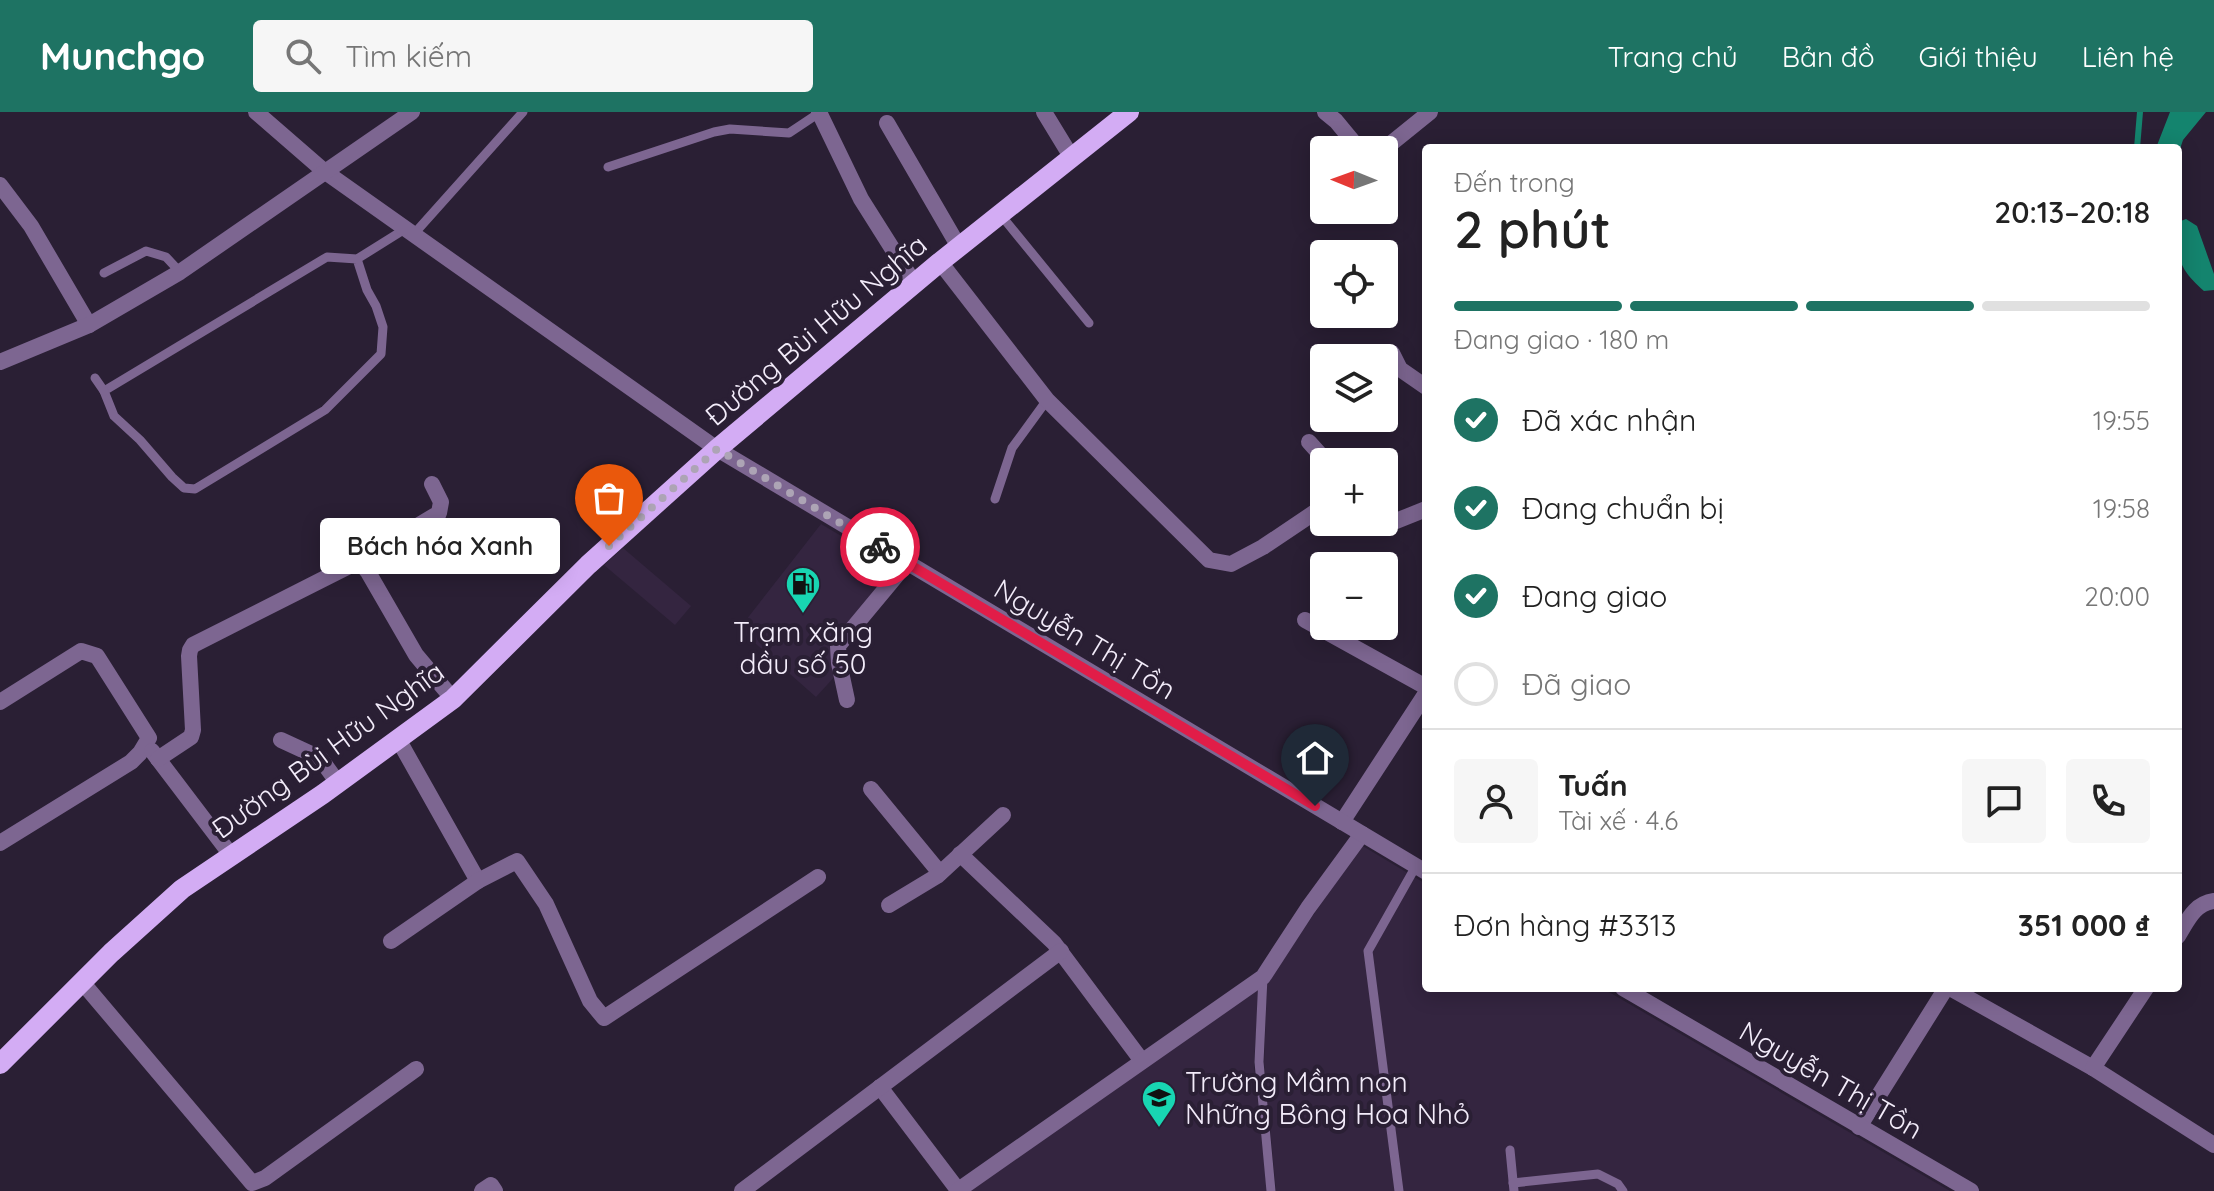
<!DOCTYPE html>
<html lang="vi">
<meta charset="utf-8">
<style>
body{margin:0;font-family:Quicksand,sans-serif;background:#f6f6f6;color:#222;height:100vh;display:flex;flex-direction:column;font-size:30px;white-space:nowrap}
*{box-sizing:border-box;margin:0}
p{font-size:26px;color:#767676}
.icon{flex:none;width:44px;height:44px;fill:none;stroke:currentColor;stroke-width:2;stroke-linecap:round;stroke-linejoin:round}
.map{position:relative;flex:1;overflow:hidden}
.side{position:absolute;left:1422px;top:32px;width:760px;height:848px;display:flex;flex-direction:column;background:#fff;border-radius:8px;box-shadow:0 4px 20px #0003}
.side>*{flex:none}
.needle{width:52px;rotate:271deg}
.controls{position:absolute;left:1310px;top:24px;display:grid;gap:16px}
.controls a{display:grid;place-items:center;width:88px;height:88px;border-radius:8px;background:#fff;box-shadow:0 4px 20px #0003;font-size:40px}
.pin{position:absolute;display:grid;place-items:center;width:68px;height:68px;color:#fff;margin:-82px -34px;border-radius:50% 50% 50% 0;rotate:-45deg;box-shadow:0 0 8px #0007}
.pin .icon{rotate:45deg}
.courier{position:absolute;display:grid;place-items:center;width:80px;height:80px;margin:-40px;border:6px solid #e11d48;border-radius:50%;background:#fff;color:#222;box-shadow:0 2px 10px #0007}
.bubble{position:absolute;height:56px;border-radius:8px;background:#fff;box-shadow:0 4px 20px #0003;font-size:26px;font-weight:600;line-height:56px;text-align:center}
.head em{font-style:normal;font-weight:600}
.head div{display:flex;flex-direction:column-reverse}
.head{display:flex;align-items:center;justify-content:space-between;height:136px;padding:0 32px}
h1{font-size:52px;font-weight:600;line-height:60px}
.bar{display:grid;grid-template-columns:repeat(4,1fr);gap:12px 8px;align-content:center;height:96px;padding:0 32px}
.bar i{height:10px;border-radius:6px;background:#e0e0e0}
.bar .on{background:#1e7363}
.bar p{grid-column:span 4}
.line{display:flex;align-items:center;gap:20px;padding:0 32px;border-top:2px solid #e0e0e0}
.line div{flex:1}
.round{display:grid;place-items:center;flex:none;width:84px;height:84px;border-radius:8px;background:#f6f6f6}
ol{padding:0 32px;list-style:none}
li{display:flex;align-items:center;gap:24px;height:88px}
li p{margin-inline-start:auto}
li .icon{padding:8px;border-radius:50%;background:#1e7363;color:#fff;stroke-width:4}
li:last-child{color:#767676}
li i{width:44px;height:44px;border:4px solid #e0e0e0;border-radius:50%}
header{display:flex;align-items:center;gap:48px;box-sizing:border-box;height:112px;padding:0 40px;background:#1e7363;color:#fff}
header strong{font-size:38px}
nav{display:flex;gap:44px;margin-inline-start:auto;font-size:28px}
.search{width:560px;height:72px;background:#f6f6f6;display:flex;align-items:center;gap:20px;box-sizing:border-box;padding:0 28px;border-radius:8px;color:#767676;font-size:30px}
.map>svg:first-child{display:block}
.built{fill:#342540}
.water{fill:#14846e}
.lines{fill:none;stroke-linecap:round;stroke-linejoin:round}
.stream{stroke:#14846e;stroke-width:6}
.service{stroke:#7d6691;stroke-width:9}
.minor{stroke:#7d6691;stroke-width:16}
.tertiary{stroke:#7d6691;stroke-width:16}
.primary{stroke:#d3acf4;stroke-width:20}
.done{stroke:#ada4b5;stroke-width:8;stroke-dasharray:0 14.4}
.route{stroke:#e11d48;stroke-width:10}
.labels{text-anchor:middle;stroke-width:8;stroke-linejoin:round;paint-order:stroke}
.street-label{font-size:28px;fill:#f3ecfa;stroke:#2a1f34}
.poi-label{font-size:28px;fill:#f3ecfa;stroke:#2a1f34}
</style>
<header>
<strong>Munchgo</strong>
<div class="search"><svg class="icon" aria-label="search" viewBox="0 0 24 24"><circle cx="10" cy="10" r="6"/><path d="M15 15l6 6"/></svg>Tìm kiếm</div>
<nav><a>Trang chủ</a><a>Bản đồ</a><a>Giới thiệu</a><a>Liên hệ</a></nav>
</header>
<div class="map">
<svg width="2214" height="1079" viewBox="0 0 2214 1079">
<rect width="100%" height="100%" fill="#2a1f34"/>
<g class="built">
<polygon points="821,412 895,456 832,531 837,562 816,585 739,517"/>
<polygon points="623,436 691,494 675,513 604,453"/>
<polygon points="1361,733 1426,772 1426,876 1602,876 1950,1079 1276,1079 1264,951 1267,871"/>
<polygon points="1259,876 1254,952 1267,1079 968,1079"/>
</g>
<g class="water">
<polygon points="2170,0 2206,0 2183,28 2178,43 2178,36 2156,36"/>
<path d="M2186 107 2197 114 2214 162V178L2204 179C2176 154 2178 146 2178 110Z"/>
</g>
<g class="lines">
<polyline class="stream" points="2137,36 2140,0"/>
<g class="service">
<polyline points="608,55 714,20 730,17 789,21 819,1"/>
<polyline points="1000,102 1089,211"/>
<polyline points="413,123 523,0"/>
<polyline points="357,147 327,145 104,279 114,304 140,328 172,365 184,376 195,377 325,298 381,242 383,215 376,194 367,178 357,147 405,117"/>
<polyline points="104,161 146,139 166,145 180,160"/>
<polyline points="95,266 104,279"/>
<polyline points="995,387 1012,336 1047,288"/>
<polyline points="1263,865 1259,950 1271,1079"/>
<polyline points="1510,1038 1514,1079"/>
<polyline points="1513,1071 1598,1062 1618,1072 1623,1079"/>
<polyline points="1399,1079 1368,839 1416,754"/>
</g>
<g class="minor">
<polyline points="256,0 324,59 717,337"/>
<polyline points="819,0 861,87 914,171"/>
<polyline points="1044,0 1072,46"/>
<polyline points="1325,0 1336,9 1360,38"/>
<polyline points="887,11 959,135"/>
<polyline points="1383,38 1430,0"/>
<polyline points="0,73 31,114 89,213"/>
<polyline points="940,150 1047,288 1209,448 1231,452 1263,435 1324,394"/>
<polyline points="1392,241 1400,257 1426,275"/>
<polyline points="0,250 89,213 180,160 412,0"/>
<polyline points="1309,330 1327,350"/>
<polyline points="1384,353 1388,350"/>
<polyline points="1391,411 1426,397"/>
<polyline points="359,449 439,401 441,390 432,372"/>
<polyline points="1305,508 1426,575"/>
<polyline points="847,588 839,551 838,534 907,451"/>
<polyline points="0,590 81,539 97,544 149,626 140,641 131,650 0,731"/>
<polyline points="398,627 478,769"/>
<polyline points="281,628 320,646 338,671"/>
<polyline points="152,639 231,743"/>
<polyline points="158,647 191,625 193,618 189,544 190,538 193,533 359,449 368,460 416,543 453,587"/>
<polyline points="871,677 940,761"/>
<polyline points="1342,710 1426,581"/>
<polyline points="960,742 1054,831 1142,949"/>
<polyline points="889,793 937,764 1003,703"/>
<path d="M2178 824C2188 808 2194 792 2214 789"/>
<polyline points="391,829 478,769 517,749 546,792 590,889 604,906 818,765"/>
<polyline points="82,870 252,1071 265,1066 416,957"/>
<polyline points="1950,876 2093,956 2214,1033"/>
<polyline points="2093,956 2146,876"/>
<polyline points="880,975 958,1078"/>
<polyline points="1859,1015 1946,876"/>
<polyline points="482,1079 491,1073 495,1079"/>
<polyline points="742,1079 1061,839"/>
<polyline points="957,1079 1263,865 1308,796 1362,722"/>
</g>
<g class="tertiary">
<polyline points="717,337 1426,760"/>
<polyline points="1623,876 1971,1079"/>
</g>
<polyline class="primary" points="0,952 111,841 182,777 323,682 453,587 588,453 717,337 940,150 1129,0"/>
</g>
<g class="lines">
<polyline class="done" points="609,434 717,337 880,435"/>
<polyline class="route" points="880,435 1315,694"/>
</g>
<defs>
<symbol id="fuel-pin" viewBox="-11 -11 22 30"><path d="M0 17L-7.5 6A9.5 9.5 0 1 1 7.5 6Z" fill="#18d5b2" stroke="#2a1f34"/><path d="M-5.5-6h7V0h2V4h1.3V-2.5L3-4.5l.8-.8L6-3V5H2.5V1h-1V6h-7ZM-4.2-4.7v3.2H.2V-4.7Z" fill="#111"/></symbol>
<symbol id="school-pin" viewBox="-11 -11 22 30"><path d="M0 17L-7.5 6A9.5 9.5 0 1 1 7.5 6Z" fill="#18d5b2" stroke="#2a1f34"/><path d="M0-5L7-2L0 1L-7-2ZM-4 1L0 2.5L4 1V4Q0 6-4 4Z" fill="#111"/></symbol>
</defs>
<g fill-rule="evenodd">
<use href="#fuel-pin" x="783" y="452" width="40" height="54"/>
<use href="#school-pin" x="1139" y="966" width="40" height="54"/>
</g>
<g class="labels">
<g class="street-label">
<text transform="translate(816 218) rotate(-40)" y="10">Đường Bùi Hữu Nghĩa</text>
<text transform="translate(1085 527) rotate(31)" y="10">Nguyễn Thị Tồn</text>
<text transform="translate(328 638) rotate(-36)" y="10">Đường Bùi Hữu Nghĩa</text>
<text transform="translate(1831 968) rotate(30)" y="10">Nguyễn Thị Tồn</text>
</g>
<g class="poi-label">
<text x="803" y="530">Trạm xăng<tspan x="803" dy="32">dầu số 50</tspan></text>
<text x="1185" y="980" text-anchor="start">Trường Mầm non<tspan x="1185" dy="32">Những Bông Hoa Nhỏ</tspan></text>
</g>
</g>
</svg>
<div class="controls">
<a><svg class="needle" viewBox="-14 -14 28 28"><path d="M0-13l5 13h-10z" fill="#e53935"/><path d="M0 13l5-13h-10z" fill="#767676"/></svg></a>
<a><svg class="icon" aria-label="locate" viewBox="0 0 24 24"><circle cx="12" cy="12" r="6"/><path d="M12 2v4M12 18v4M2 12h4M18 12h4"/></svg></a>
<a><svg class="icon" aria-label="layers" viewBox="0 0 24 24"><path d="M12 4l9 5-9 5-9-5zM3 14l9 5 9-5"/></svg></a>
<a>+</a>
<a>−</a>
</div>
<div class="pin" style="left:609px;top:434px;background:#ea580c"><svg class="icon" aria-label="bag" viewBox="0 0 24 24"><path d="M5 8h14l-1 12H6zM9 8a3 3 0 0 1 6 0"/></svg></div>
<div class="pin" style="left:1315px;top:694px;background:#1f2937"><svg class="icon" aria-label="home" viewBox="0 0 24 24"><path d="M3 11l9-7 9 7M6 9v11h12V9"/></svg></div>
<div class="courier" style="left:880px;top:435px"><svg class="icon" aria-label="bike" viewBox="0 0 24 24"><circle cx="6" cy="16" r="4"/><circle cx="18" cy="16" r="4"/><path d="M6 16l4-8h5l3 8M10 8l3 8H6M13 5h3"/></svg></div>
<div class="bubble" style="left:320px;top:406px;width:240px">Bách hóa Xanh</div>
<section class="side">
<div class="head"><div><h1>2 phút</h1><p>Đến trong</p></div><em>20:13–20:18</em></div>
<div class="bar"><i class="on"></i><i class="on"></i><i class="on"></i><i></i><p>Đang giao · 180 m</p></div>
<ol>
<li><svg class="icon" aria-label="check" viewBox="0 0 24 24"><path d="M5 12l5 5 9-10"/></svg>Đã xác nhận<p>19:55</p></li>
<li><svg class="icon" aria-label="check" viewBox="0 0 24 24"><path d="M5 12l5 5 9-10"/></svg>Đang chuẩn bị<p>19:58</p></li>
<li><svg class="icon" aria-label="check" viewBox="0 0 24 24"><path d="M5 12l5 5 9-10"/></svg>Đang giao<p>20:00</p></li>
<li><i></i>Đã giao</li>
</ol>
<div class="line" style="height:144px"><a class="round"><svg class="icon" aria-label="person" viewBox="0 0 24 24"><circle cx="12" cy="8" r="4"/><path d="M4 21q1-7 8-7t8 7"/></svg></a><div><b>Tuấn</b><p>Tài xế · 4.6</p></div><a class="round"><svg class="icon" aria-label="chat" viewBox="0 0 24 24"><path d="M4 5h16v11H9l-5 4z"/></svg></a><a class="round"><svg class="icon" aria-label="phone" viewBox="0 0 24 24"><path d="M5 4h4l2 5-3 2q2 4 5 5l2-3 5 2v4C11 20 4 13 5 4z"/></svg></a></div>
<div class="line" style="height:104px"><div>Đơn hàng #3313</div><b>351 000 ₫</b></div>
</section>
</div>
